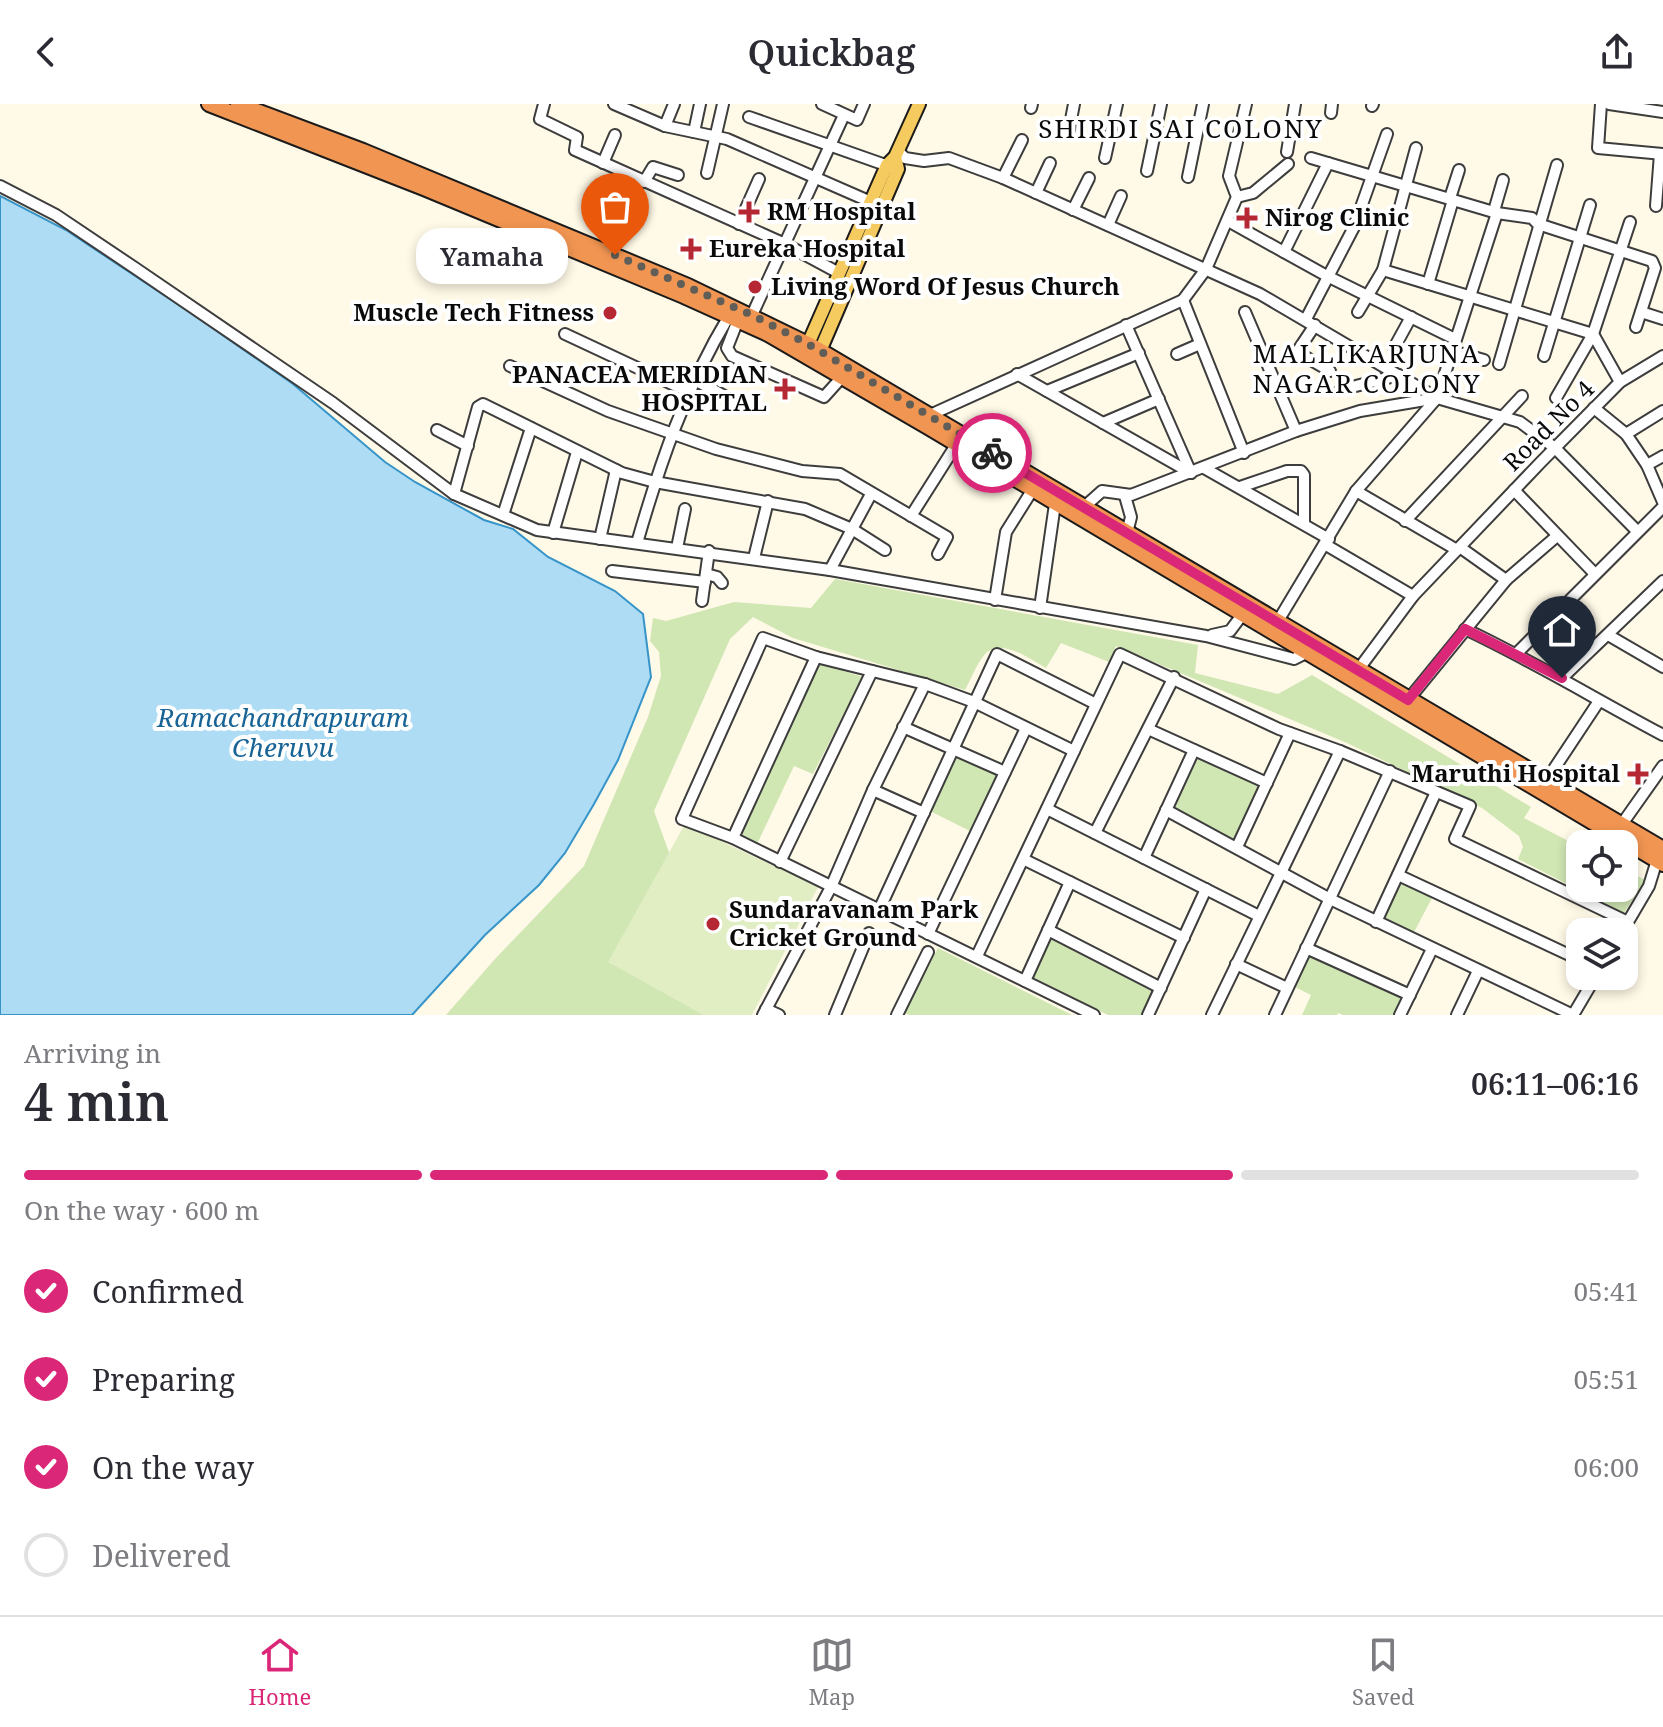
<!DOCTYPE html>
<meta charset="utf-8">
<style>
body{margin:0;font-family:"Noto Serif",serif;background:#f7f7f7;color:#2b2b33;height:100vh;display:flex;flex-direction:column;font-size:30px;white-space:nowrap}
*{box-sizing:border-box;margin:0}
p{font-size:26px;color:#7c7c81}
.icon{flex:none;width:44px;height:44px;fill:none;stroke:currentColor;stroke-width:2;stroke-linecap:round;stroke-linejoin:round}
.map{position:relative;height:911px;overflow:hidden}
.side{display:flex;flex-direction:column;background:#fff;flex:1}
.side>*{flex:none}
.buttons{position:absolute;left:1566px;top:726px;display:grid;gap:16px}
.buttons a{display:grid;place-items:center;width:72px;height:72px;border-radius:16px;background:#fff;box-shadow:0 4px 12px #0003;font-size:40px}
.pin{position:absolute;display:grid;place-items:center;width:68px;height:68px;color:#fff;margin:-82px -34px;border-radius:50% 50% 50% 0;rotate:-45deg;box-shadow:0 0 8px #0007}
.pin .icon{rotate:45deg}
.courier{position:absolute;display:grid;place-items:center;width:80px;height:80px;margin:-40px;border:6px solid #db2777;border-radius:50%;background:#fff;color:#222;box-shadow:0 2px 10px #0007}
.bubble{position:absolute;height:56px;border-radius:24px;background:#fff;box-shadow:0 4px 12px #0003;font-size:26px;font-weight:600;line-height:56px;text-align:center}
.headline em{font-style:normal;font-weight:600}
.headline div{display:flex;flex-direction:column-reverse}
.headline{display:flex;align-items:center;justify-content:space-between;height:136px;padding:0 24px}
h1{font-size:52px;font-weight:600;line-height:60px}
.bar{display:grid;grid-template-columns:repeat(4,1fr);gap:12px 8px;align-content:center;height:96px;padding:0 24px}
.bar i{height:10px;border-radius:6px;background:#e1e1e2}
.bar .current{background:#db2777}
.bar p{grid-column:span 4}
ol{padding:0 24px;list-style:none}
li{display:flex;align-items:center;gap:24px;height:88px}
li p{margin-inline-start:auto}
li .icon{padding:8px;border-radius:50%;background:#db2777;color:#fff;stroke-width:4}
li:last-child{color:#7c7c81}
li i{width:44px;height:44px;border:4px solid #e1e1e2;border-radius:50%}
header{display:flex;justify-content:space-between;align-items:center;height:104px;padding:0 24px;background:#fff;font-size:36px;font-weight:600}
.tabs{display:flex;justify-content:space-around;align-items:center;height:112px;border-top:2px solid #e1e1e2;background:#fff;font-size:22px;color:#7c7c81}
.tabs a{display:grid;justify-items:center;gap:4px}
.tabs .current{color:#db2777}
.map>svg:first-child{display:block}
.green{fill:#d0e6b3}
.pitch{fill:#e1eec4}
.water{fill:#addcf4;stroke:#3694c9;stroke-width:2}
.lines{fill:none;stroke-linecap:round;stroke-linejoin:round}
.minor-casing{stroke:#3d3d3d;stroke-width:14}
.major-casing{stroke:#1b1b1b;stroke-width:16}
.highway-casing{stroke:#1b1b1b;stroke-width:18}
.minor{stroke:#fff;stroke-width:10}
.major{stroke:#f5cb60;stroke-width:12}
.highway{stroke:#f19552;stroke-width:14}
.done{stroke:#605e57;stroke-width:8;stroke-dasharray:0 14.4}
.route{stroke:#db2777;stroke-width:10}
.poi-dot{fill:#b52733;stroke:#fff;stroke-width:3}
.labels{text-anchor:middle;stroke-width:8;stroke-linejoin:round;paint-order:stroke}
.poi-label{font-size:24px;font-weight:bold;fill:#0a0a0a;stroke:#fff;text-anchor:start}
.street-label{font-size:24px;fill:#0a0a0a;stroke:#fff}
.neighbourhood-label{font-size:26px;letter-spacing:2px;fill:#0a0a0a;stroke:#fff}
.water-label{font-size:26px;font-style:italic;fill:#186496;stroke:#fff}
</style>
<header><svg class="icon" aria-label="back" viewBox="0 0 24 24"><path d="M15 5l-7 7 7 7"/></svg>Quickbag<svg class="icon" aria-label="share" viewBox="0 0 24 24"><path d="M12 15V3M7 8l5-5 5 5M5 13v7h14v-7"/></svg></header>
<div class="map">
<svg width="1663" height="911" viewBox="0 0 1663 911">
<rect width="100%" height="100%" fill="#fff9e7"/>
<g class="green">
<path d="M835 475 1198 541 1195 569 1278 590 1312 571 1531 703 1524 714 1580 743V784H1624V765L1645 776 1624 809 1518 755 1523 743 1519 732 1482 704 1347 639 1116 542 1109 558 1061 539 1046 564C1031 556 1002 533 985 550 977 559 971 575 965 586L793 534 753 513 730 535 654 707 671 754 609 858 704 911H446L495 855 584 762 648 613 661 572 659 548 650 537 653 514 666 517 734 498 811 504Z"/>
<polygon points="817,559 863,573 813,670 794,662 757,740 739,731"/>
<polygon points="955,651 999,670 970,727 930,707"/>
<polygon points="1196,652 1262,681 1235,737 1171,704"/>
<polygon points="1400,776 1433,792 1412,832 1380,816"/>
<polygon points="1049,833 1154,886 1142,911 1108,911 1032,873"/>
<polygon points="938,844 1072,911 909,911 905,909"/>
<polygon points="1308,850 1404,894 1395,911 1343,911 1338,909 1337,911 1302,911 1311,891 1293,882"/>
</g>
<polygon class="pitch" points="685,720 818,783 752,911 704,911 608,858"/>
<polygon class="water" points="0,92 66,126 194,211 293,280 385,358 415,378 484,416 513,425 548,453 615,487 643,510 651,573 618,656 594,700 565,749 539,781 485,831 412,911 0,911"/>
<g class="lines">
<defs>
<g id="minor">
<polyline points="544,0 540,15 577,33 575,46 785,140 839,169"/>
<polyline points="614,0 665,22 727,35 871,98"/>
<polyline points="822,0 857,16 864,0"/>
<polyline points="1601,0 1598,44 1663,50"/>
<polyline points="1609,0 1663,8"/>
<polyline points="1372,2 1373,0"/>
<polyline points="1031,4 1032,0"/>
<polyline points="1331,9 1332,0"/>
<polyline points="749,13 894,64"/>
<polyline points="665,22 674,0"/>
<polyline points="1069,26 1074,0"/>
<polyline points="694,28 700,0"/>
<polyline points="898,47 905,54 924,57 949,54 1003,74 1260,190 1437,294 1520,318 1555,344 1637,427"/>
<polyline points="1287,48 1295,0"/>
<polyline points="1105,54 1117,0"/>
<polyline points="1311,54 1497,109 1532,114 1538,120 1652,157 1655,164 1636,223"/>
<polyline points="603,59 615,31"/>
<polyline points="1147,67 1161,0"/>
<polyline points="707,69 723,0"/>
<polyline points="1188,73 1203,0"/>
<polyline points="1003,74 1022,36"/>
<polyline points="644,78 653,63 678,71"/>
<polyline points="0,82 56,111 135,164 333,299 454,390 537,426 830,466 1206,532 1294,555 1306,549"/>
<polyline points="1036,89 1050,59"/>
<polyline points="1237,93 1253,89 1288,60"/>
<polyline points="1450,94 1459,66"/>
<polyline points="1656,102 1660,50"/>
<polyline points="1073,106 1089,74"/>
<polyline points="1494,107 1503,76"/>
<polyline points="1228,117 1327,172 1455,235"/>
<polyline points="739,120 759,75"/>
<polyline points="1108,121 1121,92"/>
<polyline points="1284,148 1328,59"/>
<polyline points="1383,166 1593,230 1620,278"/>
<polyline points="1428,180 1453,96"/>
<polyline points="1183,196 1244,349"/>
<polyline points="1245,208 1296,327"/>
<polyline points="1358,208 1383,166 1416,44"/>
<polyline points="1641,208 1663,215"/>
<polyline points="752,211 844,11"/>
<polyline points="1306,215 1354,123 1387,30"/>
<polyline points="738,216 727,244 732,252 824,293 842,273"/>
<polyline points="1126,221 1191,369"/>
<polyline points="1315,221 1297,248 1330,267"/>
<polyline points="565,230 689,288"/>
<polyline points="1394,244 1411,213"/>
<polyline points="1452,247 1484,256"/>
<polyline points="1177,250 1200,240"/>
<polyline points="1544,252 1590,101"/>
<polyline points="1499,260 1557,61"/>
<polyline points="510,262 608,307 716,345 802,367 840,370 947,433 938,450"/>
<polyline points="1017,270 1191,369"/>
<polyline points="695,276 737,299"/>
<polyline points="1340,286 1399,271"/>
<polyline points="1047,287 1139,249"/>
<polyline points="1556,294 1593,230 1630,118"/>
<polyline points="1594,304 1626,330 1647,361 1663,398"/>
<polyline points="930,311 1183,196 1206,165 1237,93 1229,72 1246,0"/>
<polyline points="1103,319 1159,295"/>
<polyline points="437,326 468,342"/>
<polyline points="1626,330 1663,307"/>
<polyline points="1647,361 1663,352"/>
<polyline points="1204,364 1329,435"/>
<polyline points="1240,383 1287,367 1301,367 1304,371 1304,420"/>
<polyline points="1514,386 1595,470"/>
<polyline points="1356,387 1457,446"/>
<polyline points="454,390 478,303 483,300 622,369 655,378 805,405 852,425 885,446"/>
<polyline points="1125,392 1131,413 1127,429"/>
<polyline points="1083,404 1102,387 1131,391 1296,327 1360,307 1437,294"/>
<polyline points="503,411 531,324"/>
<polyline points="911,412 956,341"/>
<polyline points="1405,417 1522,292"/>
<polyline points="553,429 577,348"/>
<polyline points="600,435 616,366"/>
<path d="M637 439C660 359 686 283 729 212"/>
<polyline points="1326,441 1413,492"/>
<polyline points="677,444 685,405"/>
<polyline points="1461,444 1506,476"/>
<polyline points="754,454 768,397"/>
<polyline points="830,466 871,390"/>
<polyline points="612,467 705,478"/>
<polyline points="706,470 717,473 722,479"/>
<polyline points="995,496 1006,428 1033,385"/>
<polyline points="702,497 709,447"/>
<polyline points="1040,504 1055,400"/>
<polyline points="1278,517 1356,387 1437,294 1497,109"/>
<path d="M1465 525C1533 557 1597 596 1663 631"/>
<polyline points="1212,531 1230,527 1242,511"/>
<polyline points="1608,531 1663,563"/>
<polyline points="1517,549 1663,403"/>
<polyline points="1358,566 1413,492 1541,358 1620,278 1663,252"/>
<polyline points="1562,574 1663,477"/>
<polyline points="1408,596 1506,476 1557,432"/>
<polyline points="903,623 1005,668"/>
<polyline points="1148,625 1267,679"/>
<polyline points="1074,647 974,598 925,580 816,553 763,534 682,715 733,734 1094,911"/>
<polyline points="1546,677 1599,597"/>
<polyline points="873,686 924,709"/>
<polyline points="1047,705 1259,812"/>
<polyline points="1166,706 1330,795 1573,911"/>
<polyline points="1622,720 1663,662"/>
<polyline points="1095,729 1174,573"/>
<polyline points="733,734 816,553"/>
<polyline points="1237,743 1290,629"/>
<polyline points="1144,754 1194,646"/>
<polyline points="1025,756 1184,834"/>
<polyline points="780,758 872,567"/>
<polyline points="1398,771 1580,856"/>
<polyline points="879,806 997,550 1096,600"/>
<polyline points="1376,818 1436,688"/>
<polyline points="1048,826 1161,884"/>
<polyline points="1622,828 1649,782 1657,756"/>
<polyline points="928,830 1026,624"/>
<polyline points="1306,844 1410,891"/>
<polyline points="977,852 1120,550 1279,625 1340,647 1470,702 1455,735 1628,818"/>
<polyline points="1236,860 1287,884"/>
<polyline points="1025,877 1070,778"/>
<polyline points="766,905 779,911"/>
<polyline points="763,911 831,783 873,686 925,580"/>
<polyline points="835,911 869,829"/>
<polyline points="897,911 928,848"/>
<polyline points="1148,911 1206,785"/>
<polyline points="1212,911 1340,647"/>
<polyline points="1275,911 1390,667"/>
<polyline points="1400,911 1432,845"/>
<polyline points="1457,911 1478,867"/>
<polyline points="1573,911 1596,872"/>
</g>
<g id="major">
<polyline points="808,240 887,61 895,53 919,0"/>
<polyline points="820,247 898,65 895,53"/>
</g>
<g id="highway">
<polyline points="209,0 424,84 684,192 768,230 928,323 1663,760"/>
<polyline points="238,0 363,47 688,182 814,243 1663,745"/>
</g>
</defs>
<use href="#minor" class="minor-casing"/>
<use href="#major" class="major-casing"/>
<use href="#highway" class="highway-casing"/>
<use href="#minor" class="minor"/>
<use href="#major" class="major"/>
<use href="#highway" class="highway"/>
</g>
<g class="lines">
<polyline class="done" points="615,151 752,211 808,240 992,349"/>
<polyline class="route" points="992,349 1408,596 1465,525 1562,574"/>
</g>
<g class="poi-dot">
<path d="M745 96h8v8h8v8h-8v8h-8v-8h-8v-8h8z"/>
<path d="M1243 102h8v8h8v8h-8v8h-8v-8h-8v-8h8z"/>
<path d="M687 133h8v8h8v8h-8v8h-8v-8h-8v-8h8z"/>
<circle cx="755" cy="183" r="8"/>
<circle cx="610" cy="209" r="8"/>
<path d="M781 273h8v8h8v8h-8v8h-8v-8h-8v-8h8z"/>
<path d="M1634 658h8v8h8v8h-8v8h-8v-8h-8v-8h8z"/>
<circle cx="713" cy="820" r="8"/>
</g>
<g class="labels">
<g class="poi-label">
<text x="767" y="116">RM Hospital</text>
<text x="1265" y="122">Nirog Clinic</text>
<text x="709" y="153">Eureka Hospital</text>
<text x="771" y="191">Living Word Of Jesus Church</text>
<text x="594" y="217" text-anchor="end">Muscle Tech Fitness</text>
<text x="767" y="279" text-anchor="end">PANACEA MERIDIAN<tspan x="767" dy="28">HOSPITAL</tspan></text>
<text x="1620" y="678" text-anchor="end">Maruthi Hospital</text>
<text x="729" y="814">Sundaravanam Park<tspan x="729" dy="28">Cricket Ground</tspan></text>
</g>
<g class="street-label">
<text transform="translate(1549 322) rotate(-45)" y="8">Road No 4</text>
</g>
<g class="neighbourhood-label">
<text x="1181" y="34">SHIRDI SAI COLONY</text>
<text x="1367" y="259">MALLIKARJUNA<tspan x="1367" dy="30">NAGAR COLONY</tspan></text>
</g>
<g class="water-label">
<text x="283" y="623">Ramachandrapuram<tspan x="283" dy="30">Cheruvu</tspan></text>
</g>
</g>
</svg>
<div class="buttons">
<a><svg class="icon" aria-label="locate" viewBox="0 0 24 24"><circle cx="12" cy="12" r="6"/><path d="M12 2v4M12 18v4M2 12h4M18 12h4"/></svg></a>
<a><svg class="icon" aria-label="layers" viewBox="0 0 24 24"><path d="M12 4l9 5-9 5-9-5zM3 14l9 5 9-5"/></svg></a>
</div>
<div class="pin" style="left:615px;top:151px;background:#ea580c"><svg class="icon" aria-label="bag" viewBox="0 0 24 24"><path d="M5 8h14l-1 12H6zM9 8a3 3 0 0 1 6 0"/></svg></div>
<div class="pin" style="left:1562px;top:574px;background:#1f2937"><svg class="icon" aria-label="home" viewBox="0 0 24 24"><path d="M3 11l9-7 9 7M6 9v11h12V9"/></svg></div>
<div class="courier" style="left:992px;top:349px"><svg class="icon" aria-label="bike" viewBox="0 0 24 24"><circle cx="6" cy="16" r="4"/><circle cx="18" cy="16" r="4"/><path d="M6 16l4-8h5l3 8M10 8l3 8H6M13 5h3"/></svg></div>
<div class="bubble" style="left:416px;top:124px;width:152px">Yamaha</div>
</div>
<section class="side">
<div class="headline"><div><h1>4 min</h1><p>Arriving in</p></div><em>06:11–06:16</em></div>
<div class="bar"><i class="current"></i><i class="current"></i><i class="current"></i><i></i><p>On the way · 600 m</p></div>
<ol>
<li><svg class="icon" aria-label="check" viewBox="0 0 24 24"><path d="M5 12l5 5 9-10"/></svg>Confirmed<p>05:41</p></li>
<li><svg class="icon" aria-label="check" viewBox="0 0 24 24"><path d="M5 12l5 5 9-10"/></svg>Preparing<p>05:51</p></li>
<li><svg class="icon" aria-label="check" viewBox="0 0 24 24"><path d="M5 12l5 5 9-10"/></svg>On the way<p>06:00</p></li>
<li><i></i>Delivered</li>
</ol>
</section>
<nav class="tabs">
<a class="current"><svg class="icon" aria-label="home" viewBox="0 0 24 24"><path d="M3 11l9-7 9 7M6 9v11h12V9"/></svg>Home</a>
<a><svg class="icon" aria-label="map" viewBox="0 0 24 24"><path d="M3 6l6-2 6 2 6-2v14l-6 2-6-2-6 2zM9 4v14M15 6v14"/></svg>Map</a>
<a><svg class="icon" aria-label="saved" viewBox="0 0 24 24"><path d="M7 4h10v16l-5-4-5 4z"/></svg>Saved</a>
</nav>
